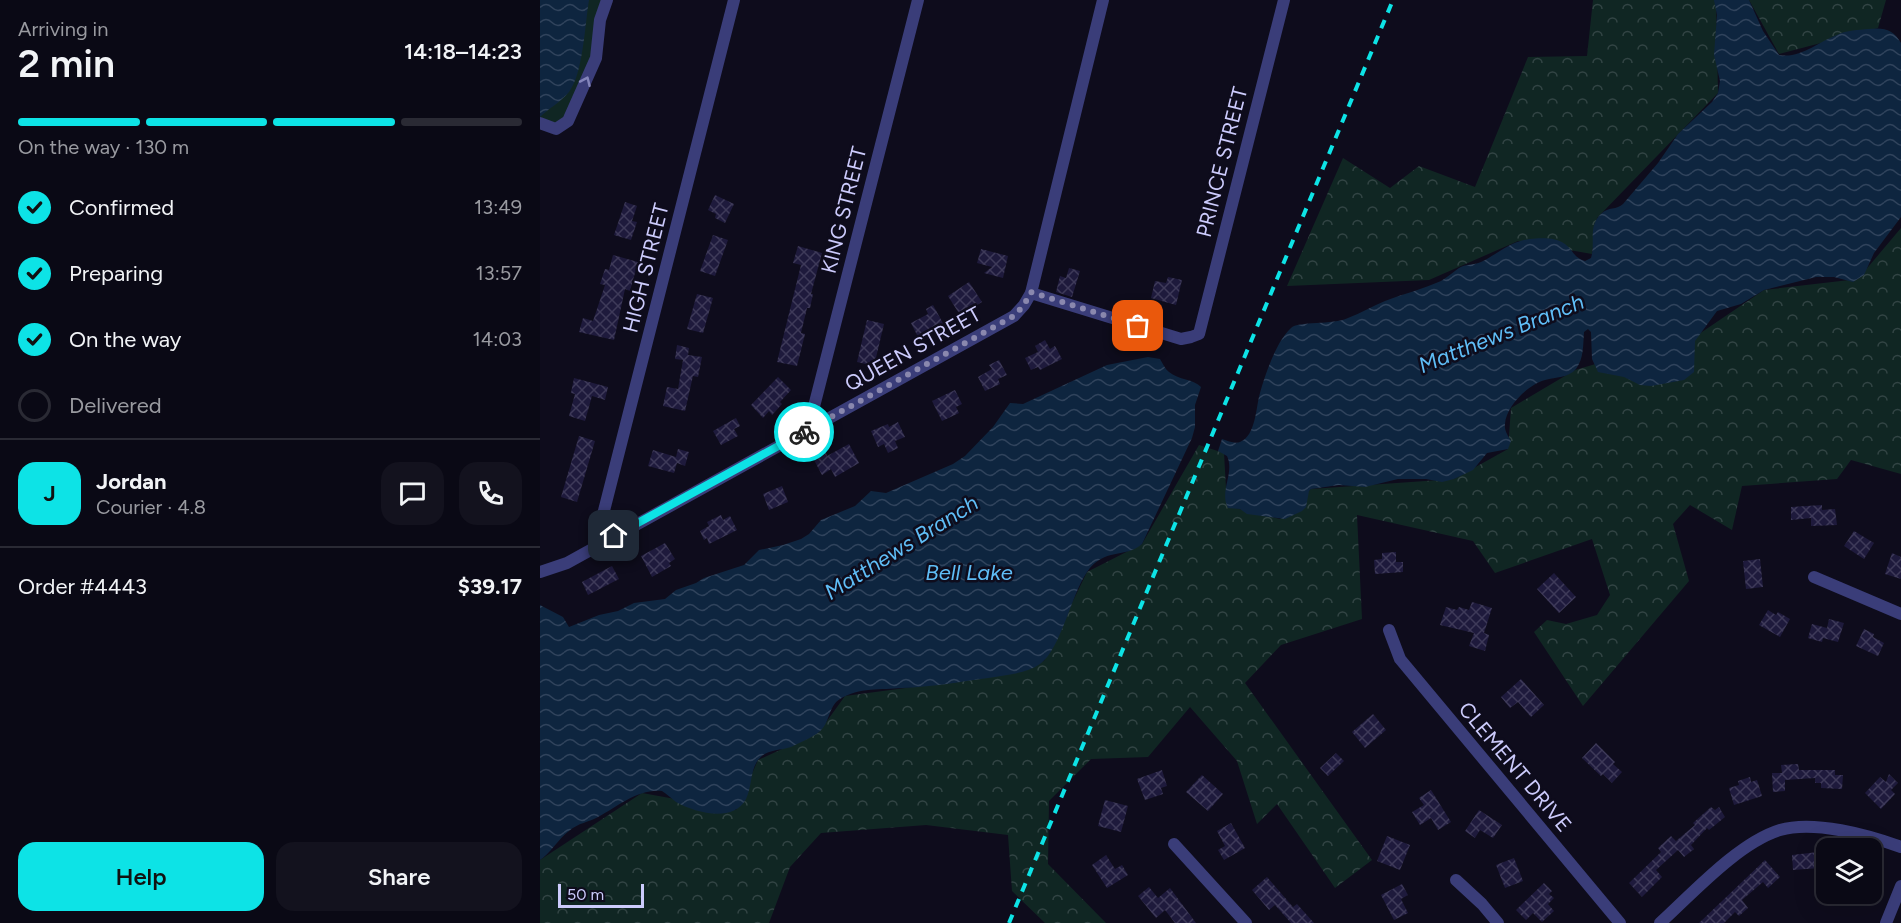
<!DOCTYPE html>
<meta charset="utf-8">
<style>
body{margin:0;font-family:Figtree,sans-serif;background:#13121e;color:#f1f3f6;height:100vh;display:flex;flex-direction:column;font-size:22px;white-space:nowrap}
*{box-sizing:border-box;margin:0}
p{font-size:20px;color:#999aa0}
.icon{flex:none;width:33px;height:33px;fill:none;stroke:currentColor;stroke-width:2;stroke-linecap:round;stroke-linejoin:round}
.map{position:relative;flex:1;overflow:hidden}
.panel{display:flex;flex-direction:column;background:#0a0915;width:540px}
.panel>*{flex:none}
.tools{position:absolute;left:1276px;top:838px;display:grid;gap:12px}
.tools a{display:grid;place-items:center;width:66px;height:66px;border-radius:12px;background:#0a0915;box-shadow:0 6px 24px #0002,0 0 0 2px #2a2a34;font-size:30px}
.scale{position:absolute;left:18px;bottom:15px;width:86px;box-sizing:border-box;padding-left:6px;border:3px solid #cccbfc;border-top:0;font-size:16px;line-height:21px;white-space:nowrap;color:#cccbfc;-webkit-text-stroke:4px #0e0c1c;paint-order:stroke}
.pin{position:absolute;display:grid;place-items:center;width:51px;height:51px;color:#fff;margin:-26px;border-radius:12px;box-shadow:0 3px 9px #0006}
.courier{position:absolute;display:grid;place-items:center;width:60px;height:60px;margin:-30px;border:4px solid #0de3e6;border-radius:50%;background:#fff;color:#222;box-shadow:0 2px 8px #0007}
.summary em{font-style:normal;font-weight:600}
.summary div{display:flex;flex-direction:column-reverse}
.summary{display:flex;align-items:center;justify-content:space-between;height:102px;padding:0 18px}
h1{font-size:39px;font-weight:600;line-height:45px}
.bar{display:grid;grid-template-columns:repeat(4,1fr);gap:9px 6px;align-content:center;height:72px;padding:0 18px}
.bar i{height:8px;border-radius:4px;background:#2a2a34}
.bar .on{background:#0de3e6}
.bar p{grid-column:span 4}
.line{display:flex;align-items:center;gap:15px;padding:0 18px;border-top:2px solid #2a2a34}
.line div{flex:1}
.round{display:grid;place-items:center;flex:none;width:63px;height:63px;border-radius:18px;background:#13121e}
ol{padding:0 18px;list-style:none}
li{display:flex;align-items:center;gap:18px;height:66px}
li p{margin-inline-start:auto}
li .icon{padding:6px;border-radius:50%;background:#0de3e6;color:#111;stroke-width:4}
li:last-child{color:#999aa0}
li i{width:33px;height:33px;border:3px solid #2a2a34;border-radius:50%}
.primary-button{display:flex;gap:12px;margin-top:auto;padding:12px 18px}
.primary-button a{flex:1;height:69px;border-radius:18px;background:#0de3e6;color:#111;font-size:24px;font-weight:600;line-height:69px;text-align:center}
.primary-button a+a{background:#13121e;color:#f1f3f6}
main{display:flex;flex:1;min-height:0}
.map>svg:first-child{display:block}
.forest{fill:url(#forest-crowns)}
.green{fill:#102623}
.water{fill:url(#water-waves)}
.building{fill:url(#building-cross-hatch)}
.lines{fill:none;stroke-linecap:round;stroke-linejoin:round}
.minor{stroke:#3a3d79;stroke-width:12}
.rail{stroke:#0de3e6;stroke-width:4;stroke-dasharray:9 8;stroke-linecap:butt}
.oneway{stroke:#8384ba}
.done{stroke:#8a88ae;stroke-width:6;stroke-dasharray:0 10.8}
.route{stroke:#0de3e6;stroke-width:8}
.labels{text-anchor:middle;stroke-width:5;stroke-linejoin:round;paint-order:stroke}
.street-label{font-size:21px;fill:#cccbfc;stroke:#0e0c1c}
.water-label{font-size:22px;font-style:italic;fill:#5fbdf6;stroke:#0e0c1c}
</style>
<main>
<section class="panel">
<div class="summary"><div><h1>2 min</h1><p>Arriving in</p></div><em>14:18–14:23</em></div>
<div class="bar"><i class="on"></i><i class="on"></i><i class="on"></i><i></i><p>On the way · 130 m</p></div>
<ol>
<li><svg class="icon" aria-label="check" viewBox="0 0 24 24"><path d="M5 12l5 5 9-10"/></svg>Confirmed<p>13:49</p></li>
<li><svg class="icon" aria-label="check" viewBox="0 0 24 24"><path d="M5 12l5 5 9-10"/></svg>Preparing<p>13:57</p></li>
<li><svg class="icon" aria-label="check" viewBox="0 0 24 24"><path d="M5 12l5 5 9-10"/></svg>On the way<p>14:03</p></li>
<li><i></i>Delivered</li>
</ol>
<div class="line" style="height:108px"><b class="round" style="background:#0de3e6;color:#111">J</b><div><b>Jordan</b><p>Courier · 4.8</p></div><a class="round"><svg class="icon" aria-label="chat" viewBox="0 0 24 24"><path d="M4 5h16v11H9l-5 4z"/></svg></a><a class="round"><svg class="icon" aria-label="phone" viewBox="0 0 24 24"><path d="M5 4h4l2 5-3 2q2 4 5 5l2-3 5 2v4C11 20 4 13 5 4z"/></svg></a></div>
<div class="line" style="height:78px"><div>Order #4443</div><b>$39.17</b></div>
<div class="primary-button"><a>Help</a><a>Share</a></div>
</section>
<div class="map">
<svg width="1361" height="923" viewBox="0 0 1361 923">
<defs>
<pattern id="forest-crowns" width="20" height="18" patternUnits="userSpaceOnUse" patternTransform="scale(1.5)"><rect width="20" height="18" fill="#102623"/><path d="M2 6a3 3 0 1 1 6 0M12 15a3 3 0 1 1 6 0" fill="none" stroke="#324444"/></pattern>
<pattern id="water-waves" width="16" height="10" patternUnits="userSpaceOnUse" patternTransform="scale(1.5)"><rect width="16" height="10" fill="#0e253f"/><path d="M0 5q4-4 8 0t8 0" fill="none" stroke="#30435c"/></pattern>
<pattern id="building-cross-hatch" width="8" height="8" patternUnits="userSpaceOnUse" patternTransform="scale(1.5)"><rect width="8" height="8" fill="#1e1a3c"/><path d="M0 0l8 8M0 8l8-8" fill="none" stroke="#3e3a59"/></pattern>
</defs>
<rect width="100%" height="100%" fill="#0e0c1c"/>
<g class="forest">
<polygon points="1053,0 1176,0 1178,93 1057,218 1052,254 978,241 889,280 747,286 803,158 850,188 879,166 935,187 988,57 1047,56"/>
<polygon points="1209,0 1346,0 1338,28 1239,54"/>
<polygon points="1361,228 1361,474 1311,460 1297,479 1202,486 1192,530 1150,505 1133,524 1149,581 1043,706 994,632 1007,620 1026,624 1057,615 1070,595 1052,539 955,573 933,541 817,515 822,619 741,645 705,683 832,860 795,888 737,804 717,824 697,761 650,707 608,757 551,759 509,801 508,864 566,923 505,923 472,891 468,835 386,825 281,833 250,867 229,923 0,923 0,860 102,793 196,810 218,760 279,732 305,696 449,677 504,661 547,572 602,544 659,445 684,453 687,506 740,519 771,489 914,479 968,449 971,408 1035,370 1159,334 1224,290 1318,279"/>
</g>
<polygon class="green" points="0,0 67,0 56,58 28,121 16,129 0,123"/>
<g class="water">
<path d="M0 0H49C45 24 43 74 29 92 21 102 9 108 0 117Z"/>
<path d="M1174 0H1209L1223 31 1239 55C1260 59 1278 42 1297 35 1307 30 1318 30 1329 29 1344 27 1354 30 1361 43V217L1334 253 1324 275 1313 282 1294 277H1276L1224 290 1201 304 1177 311 1155 341 1154 372 1144 380 1111 386 1100 385 1084 377 1058 372 1052 359 1051 332 1048 329 1044 332C1043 345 1044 358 1036 369 1028 378 1016 377 1005 380 989 384 966 406 965 424 964 430 968 436 971 441L968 449 947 453 933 470 914 479 902 482 886 479H858L825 487 799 485 771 489 769 491 766 507 762 511 745 519 707 514 700 509 688 508C679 491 695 473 687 456L678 451 682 439C688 441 695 444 700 442 716 436 716 406 720 393 725 375 737 340 751 328 758 321 793 325 808 318 821 313 833 306 845 301 863 294 883 289 901 281 908 277 913 272 919 268 925 264 934 265 941 262 958 254 970 241 990 239 1000 238 1016 237 1025 244 1033 250 1034 258 1045 261L1051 258C1056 242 1047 226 1062 213 1068 207 1077 210 1083 204L1118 163 1138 134 1172 102 1178 93 1180 81 1174 55 1177 15Z"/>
<path d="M608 357 620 359C623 364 625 369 629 372 638 380 654 379 661 387L655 405V427L652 438 602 544C585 559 564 547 547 572 531 595 521 649 500 664 486 674 464 675 448 678 419 682 391 687 362 688 341 690 319 687 300 699 288 706 290 724 279 732 273 737 257 744 251 747 239 751 226 749 218 760 210 771 212 787 206 799 193 823 156 813 136 802 131 798 127 794 122 791 97 789 79 806 58 817 49 822 38 823 29 831 19 838 9 855 0 860V605L23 617 29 627 59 615 78 611 94 603 125 599 136 590 156 583 164 578 204 565 219 550 243 545 261 539 269 534 281 520 315 506 331 491 346 493 413 464 425 456 453 427 470 403 483 404 567 365Z"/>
</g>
<g class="building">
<polygon points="175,195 194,204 185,223 175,218 176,214 168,210"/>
<polygon points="85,202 97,206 92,221 97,222 91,240 74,235"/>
<polygon points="173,235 188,240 175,276 160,271"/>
<polygon points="258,246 282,253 271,294 273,294 270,308 267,308 261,333 265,334 257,366 237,362 261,265 253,263"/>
<polygon points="441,249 468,256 463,278 444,273 452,267 437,263"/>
<polygon points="73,255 98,262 90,291 85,289 74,340 39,332 43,318 53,321 65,285 60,284 65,269 69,270"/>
<polygon points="529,268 540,271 532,297 516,292 520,276 526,278"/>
<polygon points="628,277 642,280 636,305 611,298 615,281 626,283"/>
<polygon points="429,282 442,302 420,315 408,296"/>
<polygon points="157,294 173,298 163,333 147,329"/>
<polygon points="393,305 404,325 379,339 371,323 388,314 386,309"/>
<polygon points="327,320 344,324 334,366 317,362"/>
<polygon points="505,340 510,349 515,346 522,359 500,370 498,367 491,370 485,358 498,352 495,346"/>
<polygon points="137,345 149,348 148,355 162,357 158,377 153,376 145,411 123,406 127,387 138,389 143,360 135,359"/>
<polygon points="459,360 467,375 458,379 460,384 445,391 438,377 452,369 449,365"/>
<polygon points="238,377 251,390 240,402 242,404 232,415 229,411 223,418 211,405"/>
<polygon points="34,378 68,387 65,400 52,396 45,421 29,416 35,394 31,393"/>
<polygon points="415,390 422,404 416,407 419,413 402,421 392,401"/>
<polygon points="196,418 200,426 194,429 198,436 181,445 173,431"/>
<polygon points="358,422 365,437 355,441 358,448 348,453 344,444 338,447 331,431 348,424 349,427"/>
<polygon points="39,436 55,441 37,502 21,497"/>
<polygon points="309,444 319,463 295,477 291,469 282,475 274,460 286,453 287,456"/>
<polygon points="138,449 149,452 145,466 137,463 134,473 108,466 113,450 136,457"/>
<polygon points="242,486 248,502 229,510 223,494"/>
<polygon points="1282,505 1282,510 1295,509 1297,525 1271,526 1271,518 1251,520 1251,507"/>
<polygon points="181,515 183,520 190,516 197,530 169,544 167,538 164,540 160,531 169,526 167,522"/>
<polygon points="1314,531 1334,543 1324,559 1304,546"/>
<polygon points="125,543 135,559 129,563 131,566 112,577 101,556"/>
<polygon points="856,552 856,562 863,562 863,572 835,574 834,560 842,559 842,553"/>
<polygon points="1352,553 1361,557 1361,579 1345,574"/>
<polygon points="1220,559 1223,587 1206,589 1203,561"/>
<polygon points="72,566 79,579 48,595 42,582"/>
<polygon points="1014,573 1036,597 1019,613 997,589"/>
<polygon points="932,602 952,608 944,633 949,635 945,651 929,646 934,633 900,625 906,607 917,610 919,607 929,610"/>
<polygon points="1228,610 1236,615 1238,612 1250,619 1240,637 1219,625"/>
<polygon points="1289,619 1304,623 1298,642 1283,638 1282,642 1268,638 1272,624 1287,628"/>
<polygon points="1324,629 1334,634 1333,637 1344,643 1338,656 1316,646"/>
<polygon points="981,679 1004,705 991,717 978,702 970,708 961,697"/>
<polygon points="833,714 846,730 825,748 812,732"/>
<polygon points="1056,743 1075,762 1073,764 1082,772 1072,783 1063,774 1061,776 1042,758"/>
<polygon points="796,753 804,761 788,776 780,768"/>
<polygon points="1258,764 1259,770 1295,770 1295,775 1303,775 1302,789 1281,788 1281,783 1275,783 1275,778 1245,780 1245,791 1233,792 1232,773 1242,773 1241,765"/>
<polygon points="622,770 627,786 621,788 623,794 605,800 597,779"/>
<polygon points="1349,774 1358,783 1351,790 1355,794 1341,809 1325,793 1340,777 1346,782"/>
<polygon points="662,775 683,794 668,811 646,792"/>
<polygon points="1210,777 1211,782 1217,780 1222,796 1194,805 1189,788 1199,785 1198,781"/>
<polygon points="891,790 911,822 898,830 891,818 880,825 872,812 884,805 879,798"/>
<polygon points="565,800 588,806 581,832 558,826"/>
<polygon points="1171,807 1175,810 1179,807 1185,817 1169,830 1167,828 1151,845 1154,849 1144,857 1138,850 1116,870 1122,877 1102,897 1089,883 1121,852 1118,848 1131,836 1136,841 1155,825 1153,823"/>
<polygon points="939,810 962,825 953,838 940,830 935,838 925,831"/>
<polygon points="691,823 705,848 684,860 678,850 685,846 677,831"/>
<polygon points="847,836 870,845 860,870 837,861"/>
<polygon points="1278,852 1280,868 1253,870 1252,855"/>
<polygon points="566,855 575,869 582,865 588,875 567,888 552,865"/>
<polygon points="974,858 983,881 965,888 956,865"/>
<polygon points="1225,860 1240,877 1228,888 1223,882 1202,900 1208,908 1199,916 1195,912 1184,923 1159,923"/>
<polygon points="727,877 753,907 757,904 774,923 751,923 735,905 729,910 712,890"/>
<polygon points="1004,883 1012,891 1009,894 1014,898 1008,904 1014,911 1002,922 993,913 986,920 976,910"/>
<polygon points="862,884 868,895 861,899 868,913 854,920 841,895"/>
<polygon points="609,887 618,898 630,888 656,923 635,923 625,910 616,918 598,896"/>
</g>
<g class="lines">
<g class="minor">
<polyline points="0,123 16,129 28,121 56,58 60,20 67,0"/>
<polyline points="491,293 641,339 651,337 659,334 744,0"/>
<polyline points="268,430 378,0"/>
<polyline points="55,546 194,0"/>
<polyline points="0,572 27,563 474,316 484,305 491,293 563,0"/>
<polyline points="1274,577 1361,614"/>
<polyline points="849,630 860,659 1080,923"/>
<polyline points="634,844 706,923"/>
<polyline points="916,880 942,904 958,923"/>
<path d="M1120 923C1152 894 1198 843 1240 830 1274 820 1328 835 1361 847"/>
<polyline points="1346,923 1361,886"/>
</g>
<polyline class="rail" points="469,923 853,0"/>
</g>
<defs><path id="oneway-chevron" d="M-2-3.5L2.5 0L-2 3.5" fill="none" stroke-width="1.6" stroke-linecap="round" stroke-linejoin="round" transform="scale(1.5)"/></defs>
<use class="oneway" href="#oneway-chevron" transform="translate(46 81) rotate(-66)"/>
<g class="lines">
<polyline class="done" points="264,432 474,316 484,305 491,292 598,326"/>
<polyline class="route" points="74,536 264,432"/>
</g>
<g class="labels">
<g class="street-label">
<text transform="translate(682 162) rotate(-76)" y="7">PRINCE STREET</text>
<text transform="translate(304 210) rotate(-76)" y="7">KING STREET</text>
<text transform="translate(106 268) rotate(-76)" y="7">HIGH STREET</text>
<text transform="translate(373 349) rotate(-29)" y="7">QUEEN STREET</text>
<text transform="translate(975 767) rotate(50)" y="7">CLEMENT DRIVE</text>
</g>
<g class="water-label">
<text transform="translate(961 333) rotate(-22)" y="8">Matthews Branch</text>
<text transform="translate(361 547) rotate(-32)" y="8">Matthews Branch</text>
<text x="429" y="580">Bell Lake</text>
</g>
</g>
</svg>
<div class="tools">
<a><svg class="icon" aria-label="layers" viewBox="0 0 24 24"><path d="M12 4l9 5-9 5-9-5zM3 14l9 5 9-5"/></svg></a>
</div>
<div class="scale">50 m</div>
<div class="pin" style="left:598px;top:326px;background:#ea580c"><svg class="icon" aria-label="bag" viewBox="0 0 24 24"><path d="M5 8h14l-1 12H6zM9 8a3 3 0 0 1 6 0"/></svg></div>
<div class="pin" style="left:74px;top:536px;background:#1f2937"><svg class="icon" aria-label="home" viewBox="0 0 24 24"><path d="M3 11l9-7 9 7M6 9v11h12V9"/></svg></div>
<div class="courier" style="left:264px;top:432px"><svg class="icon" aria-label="bike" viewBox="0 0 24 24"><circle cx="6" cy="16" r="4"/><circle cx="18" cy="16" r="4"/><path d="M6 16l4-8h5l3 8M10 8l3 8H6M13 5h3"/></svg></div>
</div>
</main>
